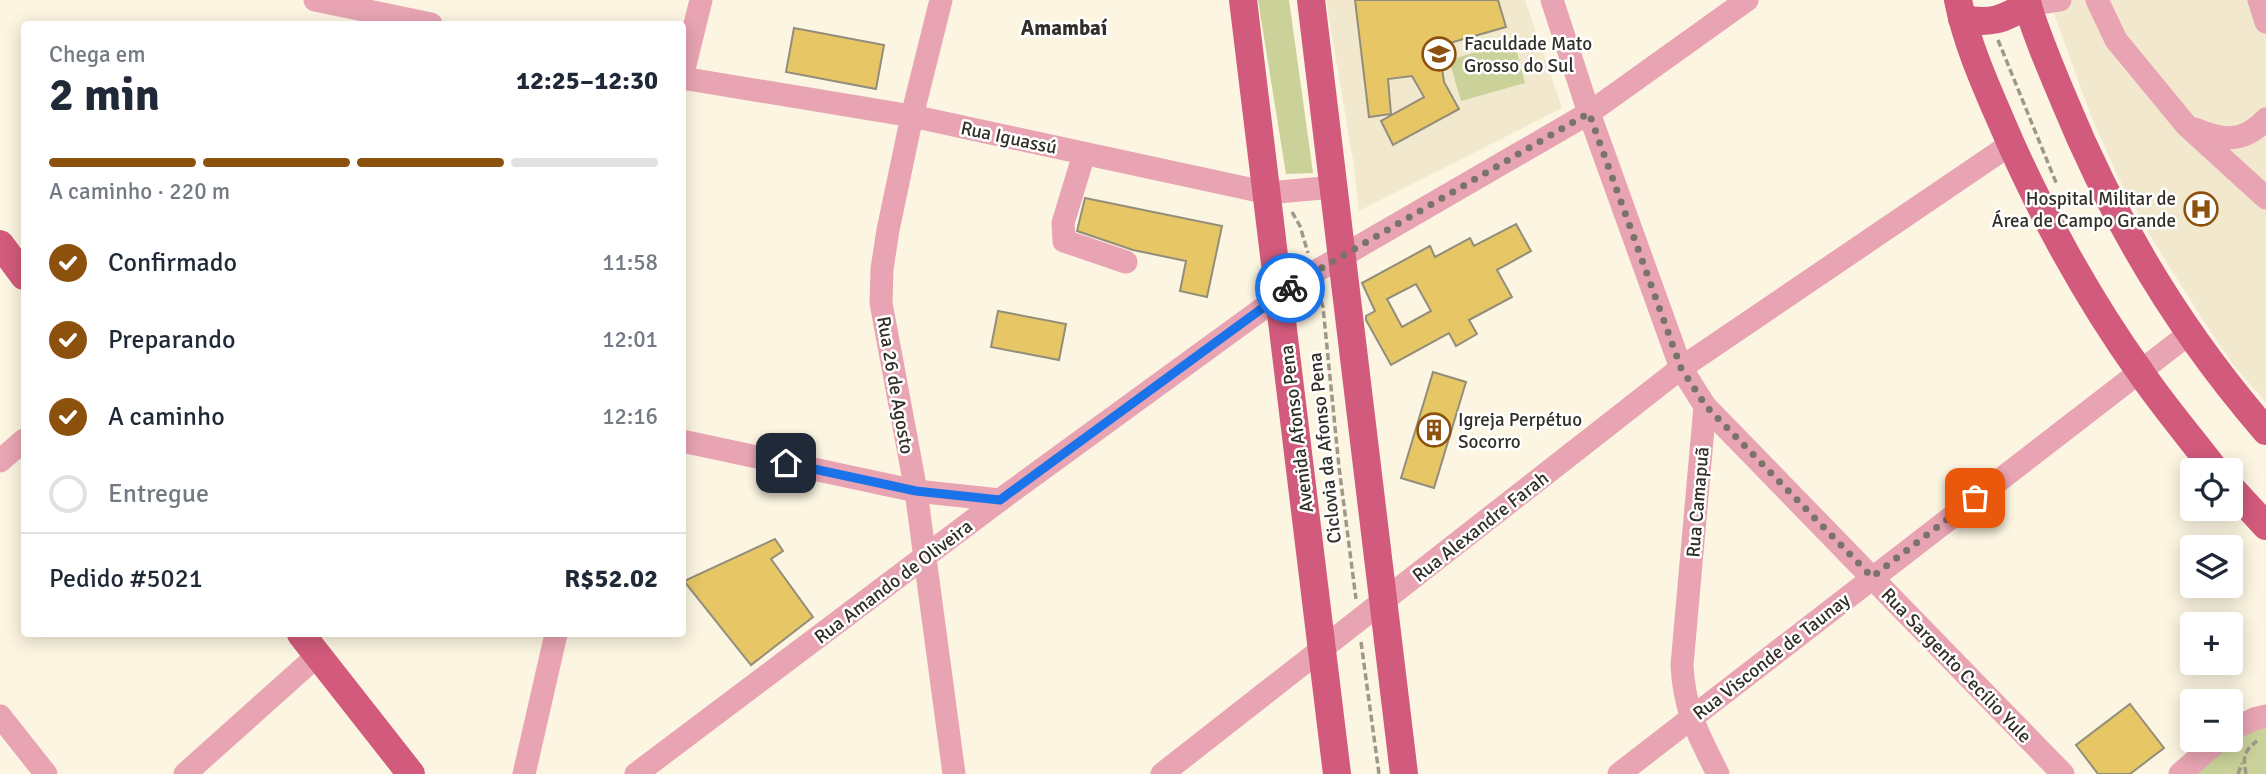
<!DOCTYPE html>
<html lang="pt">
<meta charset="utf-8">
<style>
body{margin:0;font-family:Signika,sans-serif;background:#f6f6f7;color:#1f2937;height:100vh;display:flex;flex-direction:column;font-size:26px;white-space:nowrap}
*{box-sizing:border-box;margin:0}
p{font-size:23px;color:#747a83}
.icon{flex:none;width:38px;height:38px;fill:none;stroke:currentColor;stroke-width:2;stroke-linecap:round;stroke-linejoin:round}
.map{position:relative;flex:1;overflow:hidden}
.drawer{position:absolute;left:21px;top:21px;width:665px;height:616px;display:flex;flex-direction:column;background:#fff;border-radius:7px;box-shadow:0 4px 18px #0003}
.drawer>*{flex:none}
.fabs{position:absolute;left:2180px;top:458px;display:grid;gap:14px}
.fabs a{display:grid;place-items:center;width:63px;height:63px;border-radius:7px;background:#fff;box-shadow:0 4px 18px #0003;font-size:35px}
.pin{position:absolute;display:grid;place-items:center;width:60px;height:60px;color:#fff;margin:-30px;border-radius:14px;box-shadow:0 4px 10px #0006}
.courier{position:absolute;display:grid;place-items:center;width:70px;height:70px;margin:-35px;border:5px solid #1a73e8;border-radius:50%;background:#fff;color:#222;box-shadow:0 2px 9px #0007}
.headline em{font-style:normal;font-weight:800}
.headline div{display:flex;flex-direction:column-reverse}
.headline{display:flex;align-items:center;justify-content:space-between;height:119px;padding:0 28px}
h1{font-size:46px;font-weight:800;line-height:52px}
.bar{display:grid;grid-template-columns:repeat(4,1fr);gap:10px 7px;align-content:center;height:84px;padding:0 28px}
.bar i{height:9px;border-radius:5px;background:#e0e1e3}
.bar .selected{background:#8c510c}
.bar p{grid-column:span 4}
.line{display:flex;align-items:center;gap:18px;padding:0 28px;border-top:2px solid #e0e1e3}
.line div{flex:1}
ol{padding:0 28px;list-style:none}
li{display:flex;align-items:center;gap:21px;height:77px}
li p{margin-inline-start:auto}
li .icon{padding:7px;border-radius:50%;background:#8c510c;color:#fff;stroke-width:4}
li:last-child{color:#747a83}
li i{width:38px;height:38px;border:4px solid #e0e1e3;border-radius:50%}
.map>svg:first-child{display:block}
.built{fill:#f1e8ce}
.green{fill:#cad299}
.building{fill:#e7c665;stroke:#938d7b;stroke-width:2;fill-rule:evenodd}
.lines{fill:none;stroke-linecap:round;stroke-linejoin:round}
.path{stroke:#9d988a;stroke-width:3.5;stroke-dasharray:7 3.5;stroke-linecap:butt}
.minor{stroke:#e8a4b3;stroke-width:23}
.major{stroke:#d25a7c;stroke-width:28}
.done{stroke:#797469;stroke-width:7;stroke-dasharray:0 12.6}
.route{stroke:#1a73e8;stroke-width:9}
.labels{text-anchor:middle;stroke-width:5;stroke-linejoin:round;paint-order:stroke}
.poi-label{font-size:19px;fill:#322f28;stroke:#fff;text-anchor:start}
.street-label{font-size:19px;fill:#322f28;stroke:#fff}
.neighbourhood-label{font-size:21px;font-weight:bold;fill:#322f28;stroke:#fff}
</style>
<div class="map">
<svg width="2266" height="774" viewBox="0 0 2266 774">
<rect width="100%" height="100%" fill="#fcf5e1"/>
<g class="built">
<polygon points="1326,0 1525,0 1562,108 1359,211 1353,160"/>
<polygon points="2049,0 2266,0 2266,402 2234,366 2203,320 2152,239 2119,179 2091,116"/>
</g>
<g class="green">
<polygon points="1258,0 1289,0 1313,173 1286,174"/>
<polygon points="1514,41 1525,83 1461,101 1449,60"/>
<polygon points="2266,714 2266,774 2193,774"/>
</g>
<g class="building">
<polygon points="1355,0 1498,0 1506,27 1439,46 1444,82 1459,109 1393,145 1381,121 1424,97 1412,76 1388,79 1391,114 1369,117"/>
<polygon points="794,28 884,45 876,89 786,72"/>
<polygon points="1085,198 1222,226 1207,297 1180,291 1186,261 1133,250 1077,231"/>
<path d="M1516 224 1531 251 1497 270 1512 297 1469 320 1477 334 1456 346 1449 333 1391 365 1366 320V316L1375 311 1362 283 1430 246 1435 257 1470 238 1474 246ZM1416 284 1431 311 1402 327 1387 299Z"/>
<polygon points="998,311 1066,324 1059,360 991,347"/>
<polygon points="1433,372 1466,382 1434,488 1401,478"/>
<polygon points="775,539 783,551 771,559 813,617 751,665 684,581"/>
<polygon points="2130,704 2164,748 2130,774 2098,774 2076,745"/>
</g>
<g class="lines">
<g class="path">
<polyline points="1998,40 2057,185"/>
<polyline points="1292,212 1300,226 1308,253"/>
<polyline points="1318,291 1323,307 1339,467 1356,599"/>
<polyline points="1361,642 1379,774"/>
<polyline points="2238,774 2242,763"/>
<path d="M2246 774C2243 757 2243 752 2257 741"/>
</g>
<g class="minor">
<polyline points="315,0 431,24"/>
<polyline points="941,0 912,116 888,230 882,269 881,303 916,491 954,774"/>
<polyline points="1552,0 1589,113 1681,368 1705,406 2063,774"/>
<polyline points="2097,0 2116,40 2186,125 2266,198"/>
<polyline points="2259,0 2266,22"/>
<polyline points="2028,5 2060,0"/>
<polyline points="682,77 701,0"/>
<polyline points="682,78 912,116 1268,193 1334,187"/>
<path d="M2195 129C2223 141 2244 143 2266 119"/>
<polyline points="1084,154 1063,223 1064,241 1126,262"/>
<path d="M1705 406 1682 665C1684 710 1698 734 1718 774"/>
<polyline points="682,441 916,491 1000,500"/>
<polyline points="0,461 24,440"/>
<polyline points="0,716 46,774"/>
<polyline points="2231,730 2254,719 2266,716"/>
<polyline points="185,774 318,655"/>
<polyline points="524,774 556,634"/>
<polyline points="636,774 1000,500 1280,296 1313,273 1589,113 1747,0"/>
<polyline points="1162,774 1681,368 2011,144"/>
<polyline points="1619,774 2190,333"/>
<polyline points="2180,774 2219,740"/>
</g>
<g class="major">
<polyline points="1243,0 1337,774"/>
<polyline points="1311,0 1404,774"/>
<path d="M1958 0C1966 41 1984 82 2001 121 2037 206 2087 298 2141 373 2164 407 2191 438 2216 471"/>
<path d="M2026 0C2036 34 2050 67 2064 100 2113 220 2181 333 2266 431"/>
<path d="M1962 19C1992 24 2001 20 2028 5"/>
<polyline points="0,244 24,276"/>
<polyline points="2231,488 2266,526"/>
<polyline points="301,634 411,774"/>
</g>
</g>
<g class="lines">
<polyline class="done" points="1290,288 1313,273 1589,113 1681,368 1706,406 1872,577 1975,498"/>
<polyline class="route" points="786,463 916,491 1000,500 1290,288"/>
</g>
<defs>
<symbol id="university-ring" viewBox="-11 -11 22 22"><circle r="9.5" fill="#fff" stroke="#8c510c" stroke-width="1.5"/><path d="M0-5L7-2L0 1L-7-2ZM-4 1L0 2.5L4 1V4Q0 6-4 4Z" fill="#8c510c"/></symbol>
<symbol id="hospital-ring" viewBox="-11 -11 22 22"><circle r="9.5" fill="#fff" stroke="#8c510c" stroke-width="1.5"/><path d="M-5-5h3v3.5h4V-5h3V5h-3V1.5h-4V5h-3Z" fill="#8c510c"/></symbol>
<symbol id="building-ring" viewBox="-11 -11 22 22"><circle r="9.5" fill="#fff" stroke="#8c510c" stroke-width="1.5"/><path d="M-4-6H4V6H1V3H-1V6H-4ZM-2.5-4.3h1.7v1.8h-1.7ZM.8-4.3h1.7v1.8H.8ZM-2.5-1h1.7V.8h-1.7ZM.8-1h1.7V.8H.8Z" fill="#8c510c"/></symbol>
</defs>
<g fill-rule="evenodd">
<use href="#university-ring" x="1420" y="35" width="38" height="38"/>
<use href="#hospital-ring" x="2182" y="190" width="38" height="38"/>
<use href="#building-ring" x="1415" y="411" width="38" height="38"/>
</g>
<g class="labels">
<g class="poi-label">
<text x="1464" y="50">Faculdade Mato<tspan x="1464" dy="22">Grosso do Sul</tspan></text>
<text x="2176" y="205" text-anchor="end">Hospital Militar de<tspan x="2176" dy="22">Área de Campo Grande</tspan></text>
<text x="1458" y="426">Igreja Perpétuo<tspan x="1458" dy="22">Socorro</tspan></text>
</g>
<g class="street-label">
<text transform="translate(1009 137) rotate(12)" y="7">Rua Iguassú</text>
<text transform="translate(896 385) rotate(80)" y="7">Rua 26 de Agosto</text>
<text transform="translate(1296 429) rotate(-97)" y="7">Avenida Afonso Pena</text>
<text transform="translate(1324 448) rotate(-96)" y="7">Ciclovia da Afonso Pena</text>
<text transform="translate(1697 502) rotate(-85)" y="7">Rua Camapuã</text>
<text transform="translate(1480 526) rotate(-38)" y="7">Rua Alexandre Farah</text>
<text transform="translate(893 581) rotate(-37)" y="7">Rua Amando de Oliveira</text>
<text transform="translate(1771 656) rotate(-38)" y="7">Rua Visconde de Taunay</text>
<text transform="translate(1957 665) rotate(46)" y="7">Rua Sargento Cecílio Yule</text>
</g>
<g class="neighbourhood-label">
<text x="1064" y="35">Amambaí</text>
</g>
</g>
</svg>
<div class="fabs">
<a><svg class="icon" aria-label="locate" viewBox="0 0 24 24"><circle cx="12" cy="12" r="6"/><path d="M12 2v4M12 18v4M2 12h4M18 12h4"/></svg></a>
<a><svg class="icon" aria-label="layers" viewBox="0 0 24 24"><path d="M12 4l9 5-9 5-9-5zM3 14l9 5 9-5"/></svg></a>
<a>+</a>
<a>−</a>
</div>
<div class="pin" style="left:1975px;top:498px;background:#ea580c"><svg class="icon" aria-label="bag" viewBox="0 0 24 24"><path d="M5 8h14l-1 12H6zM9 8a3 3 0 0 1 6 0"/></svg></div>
<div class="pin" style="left:786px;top:463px;background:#1f2937"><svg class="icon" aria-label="home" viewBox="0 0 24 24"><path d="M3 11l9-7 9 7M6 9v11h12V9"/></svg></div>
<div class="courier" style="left:1290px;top:288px"><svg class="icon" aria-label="bike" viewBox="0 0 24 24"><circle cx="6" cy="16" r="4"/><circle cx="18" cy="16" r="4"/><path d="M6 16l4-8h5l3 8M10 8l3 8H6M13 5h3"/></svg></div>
<section class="drawer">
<div class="headline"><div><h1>2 min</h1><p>Chega em</p></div><em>12:25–12:30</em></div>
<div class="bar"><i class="selected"></i><i class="selected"></i><i class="selected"></i><i></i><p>A caminho · 220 m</p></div>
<ol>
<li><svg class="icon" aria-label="check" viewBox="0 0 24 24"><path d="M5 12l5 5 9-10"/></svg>Confirmado<p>11:58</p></li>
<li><svg class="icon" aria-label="check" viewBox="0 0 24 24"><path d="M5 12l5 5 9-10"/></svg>Preparando<p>12:01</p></li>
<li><svg class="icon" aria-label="check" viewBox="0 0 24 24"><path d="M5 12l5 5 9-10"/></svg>A caminho<p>12:16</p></li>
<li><i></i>Entregue</li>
</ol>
<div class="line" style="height:91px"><div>Pedido #5021</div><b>R$52.02</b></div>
</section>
</div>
